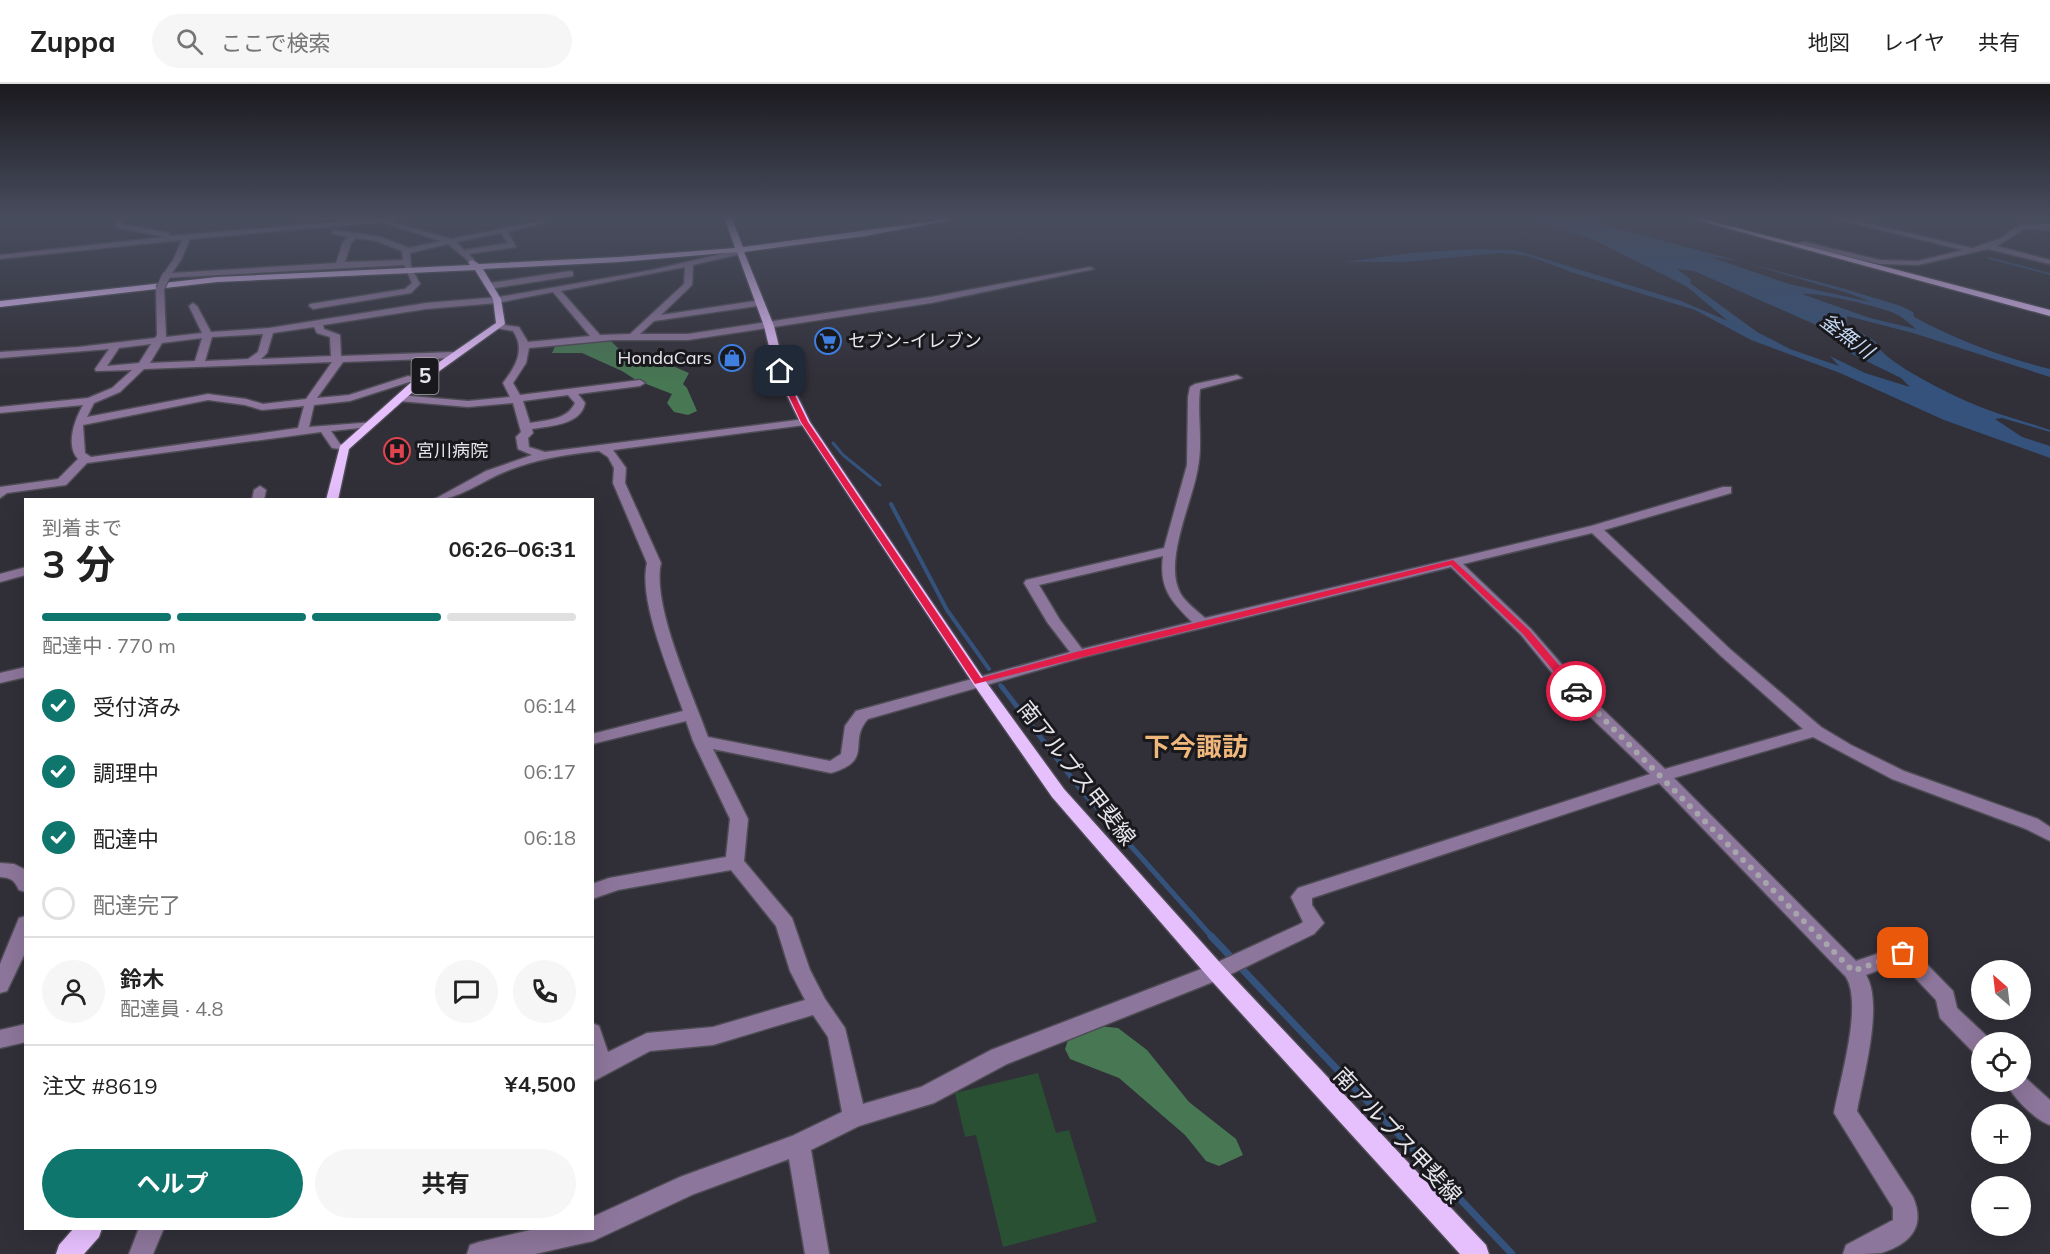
<!DOCTYPE html>
<html lang="ja">
<meta charset="utf-8">
<style>
body{margin:0;font-family:Mulish,"Noto Sans JP",sans-serif;background:#f6f6f6;color:#222;height:100vh;display:flex;flex-direction:column;font-size:22px;white-space:nowrap}
*{box-sizing:border-box;margin:0}
p{font-size:20px;color:#767676}
.icon{flex:none;width:33px;height:33px;fill:none;stroke:currentColor;stroke-width:2;stroke-linecap:round;stroke-linejoin:round}
.map{position:relative;flex:1;overflow:hidden}
.details{position:absolute;left:24px;top:414px;width:570px;height:732px;display:flex;flex-direction:column;background:#fff;border-radius:0px;box-shadow:0 6px 24px #0002}
.details>*{flex:none}
.needle{width:39px;rotate:332deg}
.buttons{position:absolute;left:1971px;top:876px;display:grid;gap:12px}
.buttons a{display:grid;place-items:center;width:60px;height:60px;border-radius:50%;background:#fff;box-shadow:0 6px 24px #0002;font-size:30px}
.pin{position:absolute;display:grid;place-items:center;width:51px;height:51px;color:#fff;margin:-26px;border-radius:12px;box-shadow:0 3px 9px #0006}
.courier{position:absolute;display:grid;place-items:center;width:60px;height:60px;margin:-30px;border:4px solid #e11d48;border-radius:50%;background:#fff;color:#222;box-shadow:0 2px 8px #0007}
.summary em{font-style:normal;font-weight:700}
.summary div{display:flex;flex-direction:column-reverse}
.summary{display:flex;align-items:center;justify-content:space-between;height:102px;padding:0 18px}
h1{font-size:39px;font-weight:700;line-height:45px}
.bar{display:grid;grid-template-columns:repeat(4,1fr);gap:9px 6px;align-content:center;height:72px;padding:0 18px}
.bar i{height:8px;border-radius:4px;background:#e0e0e0}
.bar .selected{background:#0f766e}
.bar p{grid-column:span 4}
.line{display:flex;align-items:center;gap:15px;padding:0 18px;border-top:2px solid #e0e0e0}
.line div{flex:1}
.round{display:grid;place-items:center;flex:none;width:63px;height:63px;border-radius:32px;background:#f6f6f6}
ol{padding:0 18px;list-style:none}
li{display:flex;align-items:center;gap:18px;height:66px}
li p{margin-inline-start:auto}
li .icon{padding:6px;border-radius:50%;background:#0f766e;color:#fff;stroke-width:4}
li:last-child{color:#767676}
li i{width:33px;height:33px;border:3px solid #e0e0e0;border-radius:50%}
.primary-button{display:flex;gap:12px;margin-top:auto;padding:12px 18px}
.primary-button a{flex:1;height:69px;border-radius:36px;background:#0f766e;color:#fff;font-size:24px;font-weight:700;line-height:69px;text-align:center}
.primary-button a+a{background:#f6f6f6;color:#222}
header{display:flex;align-items:center;gap:36px;box-sizing:border-box;height:84px;padding:0 30px;background:#fff;border-bottom:2px solid #e0e0e0}
header strong{font-size:28px}
nav{display:flex;gap:33px;margin-inline-start:auto;font-size:21px}
.search{width:420px;height:54px;background:#f6f6f6;display:flex;align-items:center;gap:15px;box-sizing:border-box;padding:0 21px;border-radius:33px;color:#767676;font-size:22px}
.map>svg:first-child{display:block}
.green{fill:#2a5034}
.forest{fill:#477753}
.water{fill:#34527b;fill-rule:evenodd}
.lines{fill:none;stroke-linecap:round;stroke-linejoin:round}
.stream-far4{stroke:#34527b;stroke-width:2}
.stream-far3{stroke:#34527b;stroke-width:3}
.stream-far2{stroke:#34527b;stroke-width:4}
.stream-far1{stroke:#34527b;stroke-width:5}
.stream{stroke:#34527b;stroke-width:7}
.minor-casing{stroke:#4e4c55;stroke-width:3}
.major-casing{stroke:#4e4c55;stroke-width:3}
.minor{fill:#8d769b;fill-rule:evenodd}
.major{fill:#e6bffd;fill-rule:evenodd}
.minor-bridge-casing{stroke:#4e4c55;stroke-width:10;stroke-linecap:butt}
.minor-bridge{stroke:#8d769b;stroke-width:8}
.route{fill:#e11d48}
.done{stroke:#a7a5ac;stroke-width:6;stroke-dasharray:0 10.8}
.labels{text-anchor:middle;stroke-width:6;stroke-linejoin:round;paint-order:stroke}
.far-poi-label{font-size:18px;fill:#e6e5eb;stroke:#19181c;text-anchor:start}
.far-water-label{font-size:20px;font-style:italic;fill:#c4d7f2;stroke:#19181c}
.shield{fill:#19181c;stroke:#a8a8ad;stroke-width:1.5}
.shield-label{font-size:21px;font-weight:bold;fill:#e6e5eb}
.street-label{font-size:22px;fill:#e6e5eb;stroke:#19181c}
.quarter-label{font-size:26px;font-weight:bold;fill:#efb77b;stroke:#19181c}
</style>
<header>
<strong>Zuppa</strong>
<div class="search"><svg class="icon" aria-label="search" viewBox="0 0 24 24"><circle cx="10" cy="10" r="6"/><path d="M15 15l6 6"/></svg>ここで検索</div>
<nav><a>地図</a><a>レイヤ</a><a>共有</a></nav>
</header>
<div class="map">
<svg width="2050" height="1170" viewBox="0 0 2050 1170">
<rect width="100%" height="100%" fill="#312f38"/>
<polygon class="green" points="1038,989 1056,1049 1069,1046 1097,1138 1003,1163 976,1051 965,1053 955,1009"/>
<g class="forest">
<polygon points="605,256 612,258 621,267 654,274 689,289 683,300 687,304 697,327 688,331 674,328 667,319 672,310 636,296 622,287 582,269 552,269 556,260"/>
<polygon points="1099,942 1118,944 1147,966 1189,1018 1236,1055 1243,1071 1219,1082 1206,1077 1185,1051 1119,994 1070,975 1065,965 1068,956"/>
</g>
<path class="water" d="M1536 135H1581L1845 205 1901 222 1913 228 1914 233C1957 256 2002 273 2050 285V293L1913 249 1847 232V240L1876 258C1879 276 1952 311 1971 319 1996 330 2024 337 2050 346V348L2002 334 1995 335 2022 353 2050 362V374L1944 336 1840 289 1751 256 1695 226 1574 189 1528 172 1502 169 1404 178H1345L1410 169 1473 165 1516 166 1681 217 1728 237 1686 202 1594 156ZM1711 173 1739 177 1848 209 1871 218 1789 200ZM1677 185 1694 187 1814 240 1839 257 1852 270 1901 294 1910 303 1865 289 1830 272 1839 282 1790 265 1757 248 1690 199 1691 196ZM1802 210C1817 208 1884 223 1898 231 1904 234 1911 241 1916 245L1870 234Z"/>
<g class="lines">
<polyline class="stream-far4" points="1989,174 2050,190"/>
<polyline class="stream-far3" points="833,359 843,371 880,401"/>
<g class="stream-far2">
<polyline points="891,420 947,526 989,585"/>
<polyline points="1000,601 1003,605"/>
</g>
<polyline class="stream-far1" points="1002,603 1081,706 1213,854"/>
<g class="stream">
<polyline points="1211,852 1229,871"/>
<polyline points="1243,886 1512,1170"/>
</g>
<defs>
<g id="minor">
<path d="M116 135H122V140L169 149V152L374 135H398L391 138 451 155 540 137 544 139 508 148 516 163 469 170 476 178 472 180 448 160 410 169 411 183 420 200 411 209 313 225 309 222 310 220 405 205 412 199 404 181 163 194 162 192 173 176 182 156 0 175V171L164 153 115 143ZM381 138 441 157 409 164 381 153 335 146H332V150L349 153 343 158 336 179 172 189 181 176 190 155ZM501 149 508 159 464 166 456 158ZM356 154 376 157 402 167 403 176 345 178 351 159Z"/>
<polygon points="1837,135 1848,135 1972,164 1999,155 2019,141 2050,140 2049,146 2024,145 1997,162 2050,176 2050,180 1988,165 1918,181 1880,180 1793,160 1805,158 1880,176 1918,177 1963,166"/>
<path d="M742 165 746 167 745 169 693 181 692 201 661 231 761 216 765 219 764 221 654 237 640 250H688L931 213 1090 183 1094 185 931 219 688 256H613L529 264 526 279 513 299 520 311 640 296 645 299 640 302 578 310 585 319C581 341 550 342 532 345L533 349 528 354 529 363 545 368 805 335 810 338 805 341 613 366 626 384 625 399 661 479C651 520 693 611 708 653L830 677 841 670 845 642 856 627 1070 568 1047 538 1024 499 1026 496 1164 464 1187 381 1188 313 1190 303 1195 300 1237 291 1242 294 1200 305C1197 331 1203 357 1198 383 1193 418 1161 480 1182 512 1188 520 1197 527 1205 534L1591 442 1723 403H1731V409L1604 446 1731 566 1821 643 1851 661 1904 687 2038 735 2050 743V757L2026 745 1892 695 1813 653 1674 694 1856 877 1903 861 1910 863 1953 907 1957 924 1990 955 1991 958H1982V971L1974 969 1940 934 1936 916 1900 878 1866 891C1884 920 1863 993 1857 1027L1913 1113C1926 1143 1910 1160 1881 1169 1870 1170 1854 1170 1843 1170L1846 1161 1893 1136V1124L1834 1029C1840 995 1863 921 1846 893L1659 699 1312 814V821L1324 839 1314 850 1223 894 1007 980 934 1019 859 1042 811 1066 829 1170H805L789 1075 694 1110 593 1157 535 1170H467L470 1161 479 1158 539 1144H592V1133L680 1093 792 1052 842 1028 828 953 813 931 713 961 650 967 592 998V939L599 942 608 968 647 949 713 943 805 916 790 887 776 842 731 786 618 806 592 815V800L609 794 726 773 730 735 693 657 686 637 592 660V650L683 627C670 589 638 517 647 479L613 399 614 384 608 373 599 367C567 370 537 375 507 387 483 396 459 416 433 416L486 387 532 371 518 365 516 353 521 348 513 319 468 323 399 317 394 314 399 311 468 317 510 313 503 299C515 283 526 266 513 247L496 244V240L519 243 528 258 590 252 553 208 497 219 426 225 323 241 324 245 340 251 341 272 454 268 459 271 454 274 343 278 317 314 349 311 408 292 425 296 420 299 409 298 350 317 314 321 309 343 374 338V342L370 343 331 347 340 360 348 362V366L332 364 321 348 87 379 66 401 7 409 0 414V403L58 395 78 375C65 361 75 335 83 321L0 329V323L88 314 112 304 132 286 96 287 95 285 109 265 0 274V268L78 263 155 254 157 251 156 205 160 202 164 205 166 253 202 249 189 222 193 219 197 222 211 248 269 244 426 219 499 213 652 186ZM685 183 684 200 630 250 600 251 561 207ZM314 243 317 249 330 253 331 272 261 275 267 269 273 249ZM263 250 258 268 248 275 205 277 212 253ZM202 254 195 277 150 279 162 259ZM151 260 139 279 107 282 119 264ZM332 278 306 315 263 320 246 315 208 310 87 333 94 319 120 308 144 285ZM568 311 575 319C567 336 547 336 530 339L523 317ZM208 316 245 321 262 326 304 322 298 344 91 373 85 369 83 341ZM1592 449 1721 572 1803 645 1665 685 1592 615 1531 545 1463 480ZM1163 472C1159 504 1170 516 1192 538L1082 565 1060 536 1039 501ZM1451 483 1521 551 1580 623 1650 690 1298 804 1291 813 1303 838 1300 840 1209 882 991 966 921 1003 863 1020 845 944 825 915 810 886 792 834 744 777 748 735 713 665 831 689C875 676 847 658 868 635L1084 573Z"/>
<polygon points="570,187 573,188 573,192 489,205 485,202 489,199"/>
<polygon points="260,402 266,406 264,416 252,416 254,406"/>
<polygon points="26,483 26,491 0,498 0,490"/>
<polygon points="26,583 26,593 0,599 0,589"/>
<path d="M0 779 14 780 26 786V808L19 806C14 796 12 794 0 793Z"/>
<polygon points="26,832 26,867 7,907 0,909 0,880 19,834"/>
<polygon points="26,940 26,958 0,964 0,946"/>
<path d="M2020 989 2050 1016V1041C2035 1036 2012 1013 2006 998H2020Z"/>
<polygon points="139,1144 164,1144 153,1170 129,1170"/>
</g>
<g id="major">
<polygon points="725,135 732,135 743,163 949,135 946,137 865,152 744,168 774,242 785,287 810,338 984,595 1064,705 1223,882 1486,1161 1489,1170 1460,1170 1209,894 1052,713 974,601 800,338 775,287 764,242 737,168 619,178 483,185 501,215 505,240 424,298 349,365 338,416 326,416 340,362 416,294 496,239 493,215 475,186 217,198 0,223 0,217 217,193 470,181 468,178 472,176 479,180 619,173 735,164"/>
<polygon points="1693,135 1703,135 2050,226 2050,232"/>
<polygon points="74,1144 102,1144 99,1153 84,1170 56,1170 59,1161"/>
</g>
</defs>
<use href="#minor" class="minor-casing"/>
<use href="#major" class="major-casing"/>
<use href="#minor" class="minor"/>
<use href="#major" class="major"/>
<defs>
<polyline id="minor-bridge" points="160,205 166,192"/>
</defs>
<use href="#minor-bridge" class="minor-bridge-casing"/>
<use href="#minor-bridge" class="minor-bridge"/>
</g>
<linearGradient id="sky" x2="0" y2="1"><stop stop-color="#1b1a1f"/><stop offset="0.45" stop-color="#484d5e"/><stop offset="1" stop-color="#484d5e" stop-opacity="0"/></linearGradient>
<rect width="2050" height="298" fill="url(#sky)"/>
<polygon class="route" points="780,285 783,287 808,338 981,594 1076,568 1453,476 1529,546 1581,607 1572,609 1523,550 1451,481 975,600 801,338 777,287"/>
<g class="lines">
<polyline class="done" points="1576,607 1853,887 1903,869"/>
</g>
<defs>
<symbol id="supermarket-ring" viewBox="-11 -11 22 22"><circle r="9.5" fill="#19181c" stroke="#3f7fe0" stroke-width="1.5"/><path d="M-6-5.5h2.5l.6 2H6L4.5 2H-2.5L-4.4-4H-6ZM-1.5 3.2a1.3 1.3 0 1 0 .1 0ZM3 3.2a1.3 1.3 0 1 0 .1 0Z" fill="#3f7fe0"/></symbol>
<symbol id="shop-ring" viewBox="-11 -11 22 22"><circle r="9.5" fill="#19181c" stroke="#3f7fe0" stroke-width="1.5"/><path d="M-5-2.5h2.3a2.7 3.5 0 0 1 5.4 0H5L5.5 6h-11ZM-1.5-2.5h3a1.5 2.3 0 0 0-3 0Z" fill="#3f7fe0"/></symbol>
<symbol id="hospital-ring" viewBox="-11 -11 22 22"><circle r="9.5" fill="#19181c" stroke="#e0444e" stroke-width="1.5"/><path d="M-5-5h3v3.5h4V-5h3V5h-3V1.5h-4V5h-3Z" fill="#e0444e"/></symbol>
</defs>
<g fill-rule="evenodd">
<use href="#supermarket-ring" x="813" y="242" width="30" height="30"/>
<use href="#shop-ring" x="717" y="259" width="30" height="30"/>
<use href="#hospital-ring" x="382" y="352" width="30" height="30"/>
</g>
<g class="labels">
<g class="far-poi-label">
<text x="848" y="263">セブン-イレブン</text>
<text x="712" y="280" text-anchor="end">HondaCars</text>
<text x="416" y="373">宮川病院</text>
</g>
<g class="far-water-label">
<text transform="translate(1847 252) rotate(37)" y="7">釜無川</text>
</g>
<rect class="shield" x="411.5" y="274" width="27" height="36" rx="4.5"/>
<g class="shield-label">
<text x="425" y="299">5</text>
</g>
<g class="street-label">
<text transform="translate(1077 689) rotate(52)" y="8">南アルプス甲斐線</text>
<text transform="translate(1398 1051) rotate(47)" y="8">南アルプス甲斐線</text>
</g>
<g class="quarter-label">
<text x="1196" y="672">下今諏訪</text>
</g>
</g>
</svg>
<div class="buttons">
<a><svg class="needle" viewBox="-14 -14 28 28"><path d="M0-13l5 13h-10z" fill="#e53935"/><path d="M0 13l5-13h-10z" fill="#767676"/></svg></a>
<a><svg class="icon" aria-label="locate" viewBox="0 0 24 24"><circle cx="12" cy="12" r="6"/><path d="M12 2v4M12 18v4M2 12h4M18 12h4"/></svg></a>
<a>+</a>
<a>−</a>
</div>
<div class="pin" style="left:1903px;top:869px;background:#ea580c"><svg class="icon" aria-label="bag" viewBox="0 0 24 24"><path d="M5 8h14l-1 12H6zM9 8a3 3 0 0 1 6 0"/></svg></div>
<div class="pin" style="left:780px;top:287px;background:#1f2937"><svg class="icon" aria-label="home" viewBox="0 0 24 24"><path d="M3 11l9-7 9 7M6 9v11h12V9"/></svg></div>
<div class="courier" style="left:1576px;top:607px"><svg class="icon" aria-label="car" viewBox="0 0 24 24"><path d="M5 17H2v-5l4-1 3-4h7l3 4 3 1v5h-3M9 17h6M6 11h13"/><circle cx="7" cy="17" r="2"/><circle cx="17" cy="17" r="2"/></svg></div>
<section class="details">
<div class="summary"><div><h1>3 分</h1><p>到着まで</p></div><em>06:26–06:31</em></div>
<div class="bar"><i class="selected"></i><i class="selected"></i><i class="selected"></i><i></i><p>配達中 · 770 m</p></div>
<ol>
<li><svg class="icon" aria-label="check" viewBox="0 0 24 24"><path d="M5 12l5 5 9-10"/></svg>受付済み<p>06:14</p></li>
<li><svg class="icon" aria-label="check" viewBox="0 0 24 24"><path d="M5 12l5 5 9-10"/></svg>調理中<p>06:17</p></li>
<li><svg class="icon" aria-label="check" viewBox="0 0 24 24"><path d="M5 12l5 5 9-10"/></svg>配達中<p>06:18</p></li>
<li><i></i>配達完了</li>
</ol>
<div class="line" style="height:108px"><a class="round"><svg class="icon" aria-label="person" viewBox="0 0 24 24"><circle cx="12" cy="8" r="4"/><path d="M4 21q1-7 8-7t8 7"/></svg></a><div><b>鈴木</b><p>配達員 · 4.8</p></div><a class="round"><svg class="icon" aria-label="chat" viewBox="0 0 24 24"><path d="M4 5h16v11H9l-5 4z"/></svg></a><a class="round"><svg class="icon" aria-label="phone" viewBox="0 0 24 24"><path d="M5 4h4l2 5-3 2q2 4 5 5l2-3 5 2v4C11 20 4 13 5 4z"/></svg></a></div>
<div class="line" style="height:78px"><div>注文 #8619</div><b>¥4,500</b></div>
<div class="primary-button"><a>ヘルプ</a><a>共有</a></div>
</section>
</div>
